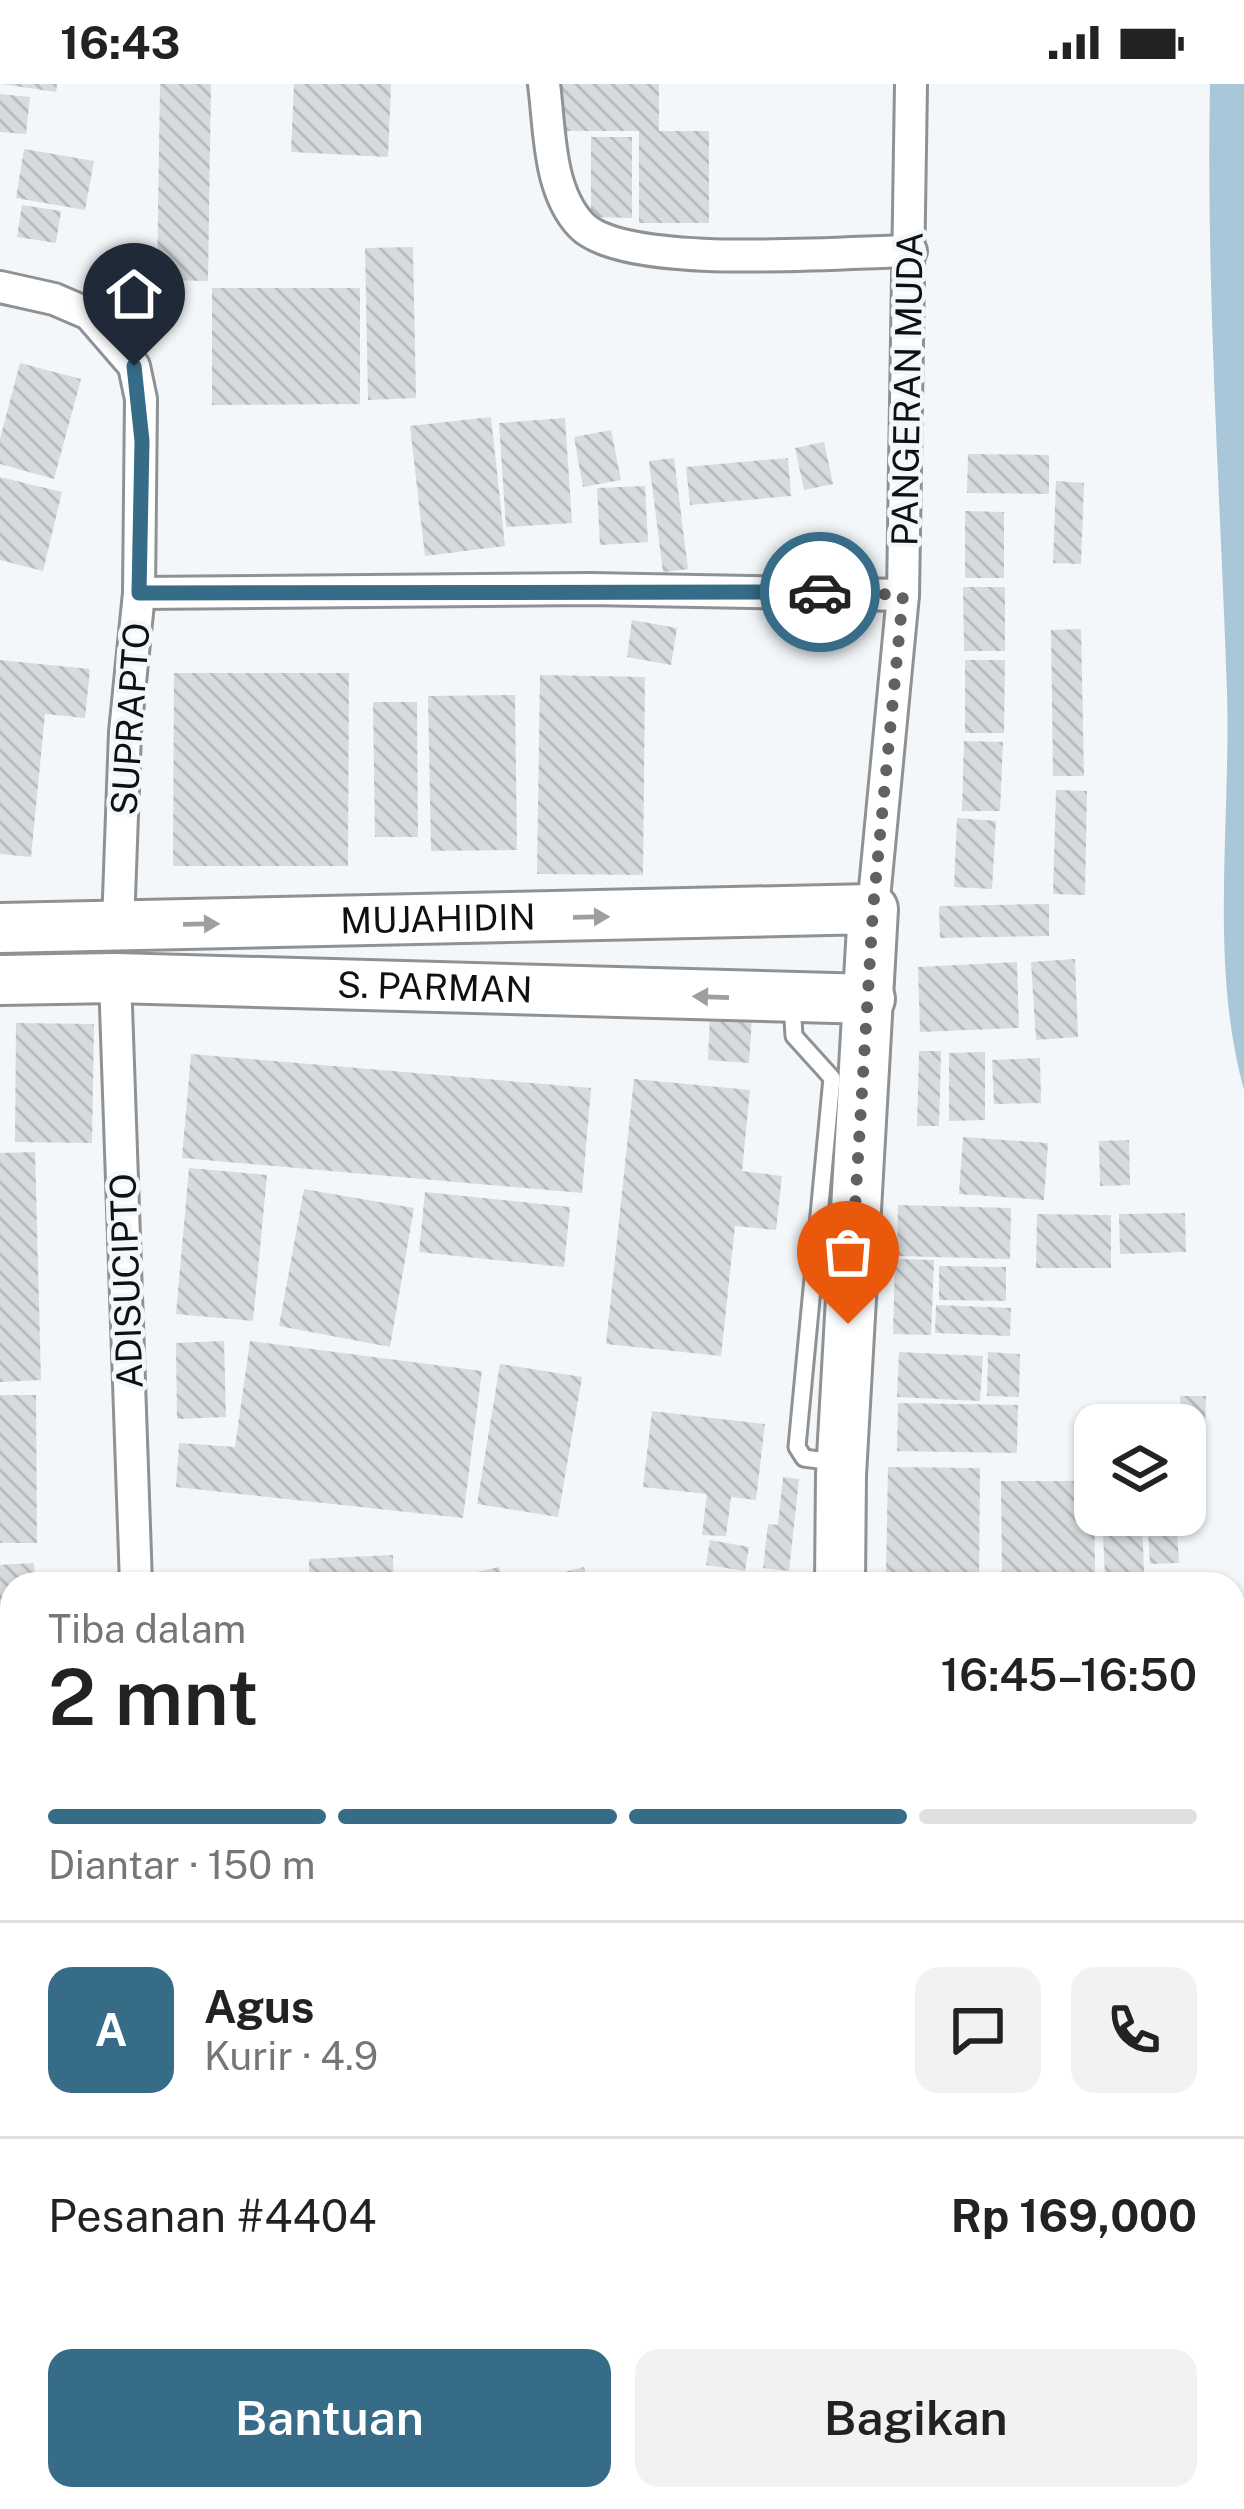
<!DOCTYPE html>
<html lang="id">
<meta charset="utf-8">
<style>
body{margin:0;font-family:"Public Sans",sans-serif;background:#f2f2f2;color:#222;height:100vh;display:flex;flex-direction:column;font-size:45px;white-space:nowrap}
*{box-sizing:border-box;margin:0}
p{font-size:39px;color:#767676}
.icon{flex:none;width:66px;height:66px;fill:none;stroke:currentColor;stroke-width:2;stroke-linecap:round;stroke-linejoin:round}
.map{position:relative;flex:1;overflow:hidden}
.sheet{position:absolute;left:0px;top:1488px;width:1245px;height:939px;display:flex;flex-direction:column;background:#fff;border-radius:36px 36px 0 0;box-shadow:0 3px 9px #0004}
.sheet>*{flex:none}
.fabs{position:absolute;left:1074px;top:1320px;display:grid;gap:24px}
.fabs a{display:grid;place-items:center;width:132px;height:132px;border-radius:24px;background:#fff;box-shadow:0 3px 9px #0004;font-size:60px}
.pin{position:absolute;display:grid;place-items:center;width:102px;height:102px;color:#fff;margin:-123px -51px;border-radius:50% 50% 50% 0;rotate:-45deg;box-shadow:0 0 12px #0007}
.pin .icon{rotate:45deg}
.courier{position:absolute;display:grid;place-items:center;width:120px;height:120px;margin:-60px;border:9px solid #366c88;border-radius:50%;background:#fff;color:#222;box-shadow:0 3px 15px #0007}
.overview em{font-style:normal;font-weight:600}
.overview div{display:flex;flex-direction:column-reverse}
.overview{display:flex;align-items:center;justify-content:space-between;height:204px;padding:0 48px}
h1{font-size:78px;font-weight:600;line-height:90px}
.bar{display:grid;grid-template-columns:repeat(4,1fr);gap:18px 12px;align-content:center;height:144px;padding:0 48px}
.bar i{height:15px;border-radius:9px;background:#e0e0e0}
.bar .current{background:#366c88}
.bar p{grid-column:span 4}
.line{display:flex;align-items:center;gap:30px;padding:0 48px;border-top:3px solid #e0e0e0}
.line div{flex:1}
.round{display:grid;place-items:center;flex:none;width:126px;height:126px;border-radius:24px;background:#f2f2f2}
.cta{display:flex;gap:24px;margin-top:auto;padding:24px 48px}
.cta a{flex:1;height:138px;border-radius:24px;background:#366c88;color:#fff;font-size:48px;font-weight:600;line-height:138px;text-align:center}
.cta a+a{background:#f2f2f2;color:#222}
.status{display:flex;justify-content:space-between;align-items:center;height:84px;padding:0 60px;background:#fff;direction:ltr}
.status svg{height:33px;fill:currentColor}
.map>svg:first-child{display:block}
.water{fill:#a9c7d8}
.building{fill:url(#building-back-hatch)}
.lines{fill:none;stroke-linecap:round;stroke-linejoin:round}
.service-casing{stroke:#8f9294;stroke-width:21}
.minor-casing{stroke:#8f9294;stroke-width:36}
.primary-casing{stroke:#8f9294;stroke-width:54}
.service{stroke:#fff;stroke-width:15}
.minor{stroke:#fff;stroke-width:30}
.primary{stroke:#fff;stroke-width:48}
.oneway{fill:#9f9fa0}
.done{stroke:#5f6162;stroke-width:12;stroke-dasharray:0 21.6}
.route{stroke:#366c88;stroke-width:15}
.labels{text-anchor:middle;stroke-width:9;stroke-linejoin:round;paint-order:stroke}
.street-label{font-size:36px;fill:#0f1011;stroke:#f3f7f9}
</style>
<div class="status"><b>16:43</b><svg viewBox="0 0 49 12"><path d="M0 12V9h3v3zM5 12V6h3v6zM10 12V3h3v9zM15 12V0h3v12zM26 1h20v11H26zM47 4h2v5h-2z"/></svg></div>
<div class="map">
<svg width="1244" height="2425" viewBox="0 0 1244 2425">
<defs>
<pattern id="building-back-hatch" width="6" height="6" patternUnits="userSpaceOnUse" patternTransform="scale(3)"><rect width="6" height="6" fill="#d7dbdd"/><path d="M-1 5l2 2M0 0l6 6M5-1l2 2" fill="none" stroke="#b7bbbd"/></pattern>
</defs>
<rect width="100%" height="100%" fill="#f3f7f9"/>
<path class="water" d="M1210 0H1244V1006C1209 880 1231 738 1227 608 1220 405 1206 204 1210 0Z"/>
<g class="building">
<polygon points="1,0 57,0 56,8"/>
<polygon points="160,0 211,0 208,197 157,196"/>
<polygon points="294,0 391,0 388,73 291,68"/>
<polygon points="562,0 659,0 659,47 709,47 709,139 639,139 639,47 562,47"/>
<polygon points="0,10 30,13 26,50 0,48"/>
<polygon points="591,53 632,53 632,134 591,133"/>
<polygon points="24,65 94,77 85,126 16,114"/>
<polygon points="22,121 61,127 56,159 17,153"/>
<polygon points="413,163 416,314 368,316 365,164"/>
<polygon points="212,204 360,204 360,320 212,321"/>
<polygon points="20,279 81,295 54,395 0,380 0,355"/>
<polygon points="491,333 505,462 425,472 410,342"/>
<polygon points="565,334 572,439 506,443 499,339"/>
<polygon points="611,346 621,396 583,403 574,353"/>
<polygon points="824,358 833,400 804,406 795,364"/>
<polygon points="968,370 1049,371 1049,410 967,409"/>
<polygon points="674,374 688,485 663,488 649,377"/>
<polygon points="788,374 791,412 690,421 686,383"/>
<polygon points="0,393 62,408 43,487 0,476"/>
<polygon points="1056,397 1084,399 1081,480 1053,479"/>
<polygon points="645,402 648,458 600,461 597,404"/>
<polygon points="965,427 1004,428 1004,494 965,494"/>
<polygon points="963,503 1005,503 1005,567 964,567"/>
<polygon points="632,536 677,544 671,581 627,573"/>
<polygon points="1081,545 1084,692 1053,692 1051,546"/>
<polygon points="0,576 90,585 85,634 45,630 31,773 0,770"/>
<polygon points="965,576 1005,576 1004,649 965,649"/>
<polygon points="174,589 349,589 348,782 173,782"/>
<polygon points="540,591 645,593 643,791 537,790"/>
<polygon points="515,611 517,766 431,767 428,612"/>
<polygon points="373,618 417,618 418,753 375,753"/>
<polygon points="964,657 1003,658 1000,727 962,727"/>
<polygon points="1056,706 1087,707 1085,811 1053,810"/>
<polygon points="957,734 996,737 992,805 954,803"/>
<polygon points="1049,820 1049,852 940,854 939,822"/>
<polygon points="1075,875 1078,953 1036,956 1031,878"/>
<polygon points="1017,878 1019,944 920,948 918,883"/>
<polygon points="710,931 752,934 749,979 708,976"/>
<polygon points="16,939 94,940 92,1059 15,1058"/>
<polygon points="919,967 941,967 939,1042 917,1042"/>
<polygon points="985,968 985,1036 949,1037 949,969"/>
<polygon points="191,970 591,1004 582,1109 182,1074"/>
<polygon points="1040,974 1041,1019 994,1020 992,976"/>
<polygon points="634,995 750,1006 742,1087 782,1092 776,1146 735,1142 721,1272 606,1260"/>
<polygon points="963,1053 1048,1059 1044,1116 959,1110"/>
<polygon points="1129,1056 1130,1101 1100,1102 1099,1057"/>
<polygon points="35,1068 41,1296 0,1298 0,1069"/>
<polygon points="189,1084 267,1091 253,1237 176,1230"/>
<polygon points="304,1105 414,1124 390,1263 279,1242"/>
<polygon points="425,1108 570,1123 564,1183 419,1168"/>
<polygon points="898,1121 1011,1124 1010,1175 897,1172"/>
<polygon points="1185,1129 1186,1168 1120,1170 1119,1130"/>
<polygon points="1037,1130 1111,1131 1111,1184 1036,1184"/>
<polygon points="895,1175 934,1176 931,1251 893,1250"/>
<polygon points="939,1182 1006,1183 1006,1217 939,1216"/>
<polygon points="936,1221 1011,1224 1010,1252 935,1249"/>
<polygon points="224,1257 226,1333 177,1335 176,1259"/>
<polygon points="250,1257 482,1287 463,1434 176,1403 179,1359 235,1363"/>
<polygon points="899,1268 983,1272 980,1317 897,1313"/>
<polygon points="988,1268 1020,1270 1019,1313 987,1312"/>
<polygon points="500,1280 582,1293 558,1433 477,1420"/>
<polygon points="0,1311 36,1311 37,1459 0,1459"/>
<polygon points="1180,1312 1206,1312 1204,1381 1185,1380"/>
<polygon points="898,1319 1018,1321 1017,1369 897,1367"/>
<polygon points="652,1327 765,1340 756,1416 731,1413 726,1452 702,1451 707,1410 643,1403"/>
<polygon points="888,1383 980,1384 979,1492 886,1491"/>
<polygon points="783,1393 799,1395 789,1487 763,1484 768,1440 778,1441"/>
<polygon points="1001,1397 1094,1397 1095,1489 1002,1490"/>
<polygon points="1102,1431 1142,1431 1144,1490 1105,1492"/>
<polygon points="1147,1431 1176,1431 1179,1479 1150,1480"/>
<polygon points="710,1456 749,1463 745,1487 706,1481"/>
<polygon points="393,1471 394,1500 309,1500 309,1475"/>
<polygon points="34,1479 35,1500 12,1500 12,1583 0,1584 0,1481"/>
<polygon points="499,1483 503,1500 467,1500 465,1491"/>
<polygon points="584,1483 588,1500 524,1500 524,1498"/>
<polygon points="12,1597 12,1724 0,1725 0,1598"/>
<polygon points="1244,1649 1244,1702 1233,1704 1233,1651"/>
<polygon points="1244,1756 1244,1799 1233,1801 1233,1758"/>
<rect x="0" y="1765" width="12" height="106"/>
<polygon points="0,1900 12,1900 12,1943 0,1944"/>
<polygon points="0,1949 12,1949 12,2003 0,2004"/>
<polygon points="1241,2082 1244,2121 1233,2123 1233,2084"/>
<polygon points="0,2114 12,2115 12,2239 0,2238"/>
<polygon points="0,2253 12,2253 12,2297 0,2296"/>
<polygon points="1244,2263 1244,2342 1242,2342 1233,2265"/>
<rect x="0" y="2307" width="12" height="101"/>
<polygon points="1244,2343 1244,2421 1188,2425 1187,2415 1233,2415 1233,2345"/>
<polygon points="304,2415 447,2415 447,2417 406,2425 306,2425"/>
<polygon points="497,2415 679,2415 681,2425 499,2425"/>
<polygon points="726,2415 788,2415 790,2425 728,2425"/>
<polygon points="1093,2415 1175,2415 1177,2425 1094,2425"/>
</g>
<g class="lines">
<defs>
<polyline id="service" points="792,918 794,952 832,994 797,1363 804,1374 833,1378"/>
<g id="minor">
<path d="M544 0C550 46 548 106 581 141 624 187 844 168 911 167"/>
<polyline points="0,203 54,215 89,230 134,282 141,315 139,509 125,648 118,841"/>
<polyline points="139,509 590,505 903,511"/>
<polyline points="873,825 903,511 911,0"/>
<polyline points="115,894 136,1500"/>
<polyline points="154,2425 154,2415"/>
</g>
<g id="primary">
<path id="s1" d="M0 844 873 825 841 1391 840 1500"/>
<path id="s2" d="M0 896 115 894 870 915"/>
<polyline points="1050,2415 1054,2425"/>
</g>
</defs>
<use href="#service" class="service-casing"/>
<use href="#minor" class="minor-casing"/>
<use href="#primary" class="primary-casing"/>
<use href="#service" class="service"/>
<use href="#minor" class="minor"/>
<use href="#primary" class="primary"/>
</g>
<defs><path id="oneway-solid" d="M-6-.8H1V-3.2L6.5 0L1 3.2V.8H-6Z" transform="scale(3)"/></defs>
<g class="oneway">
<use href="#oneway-solid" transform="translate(591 833) rotate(-1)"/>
<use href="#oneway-solid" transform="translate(201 840) rotate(-1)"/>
<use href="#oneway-solid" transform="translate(711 913) rotate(-178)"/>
</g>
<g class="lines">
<polyline class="done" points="820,508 903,511 873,825 848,1240"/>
<polyline class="route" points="134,282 142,357 139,509 820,508"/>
</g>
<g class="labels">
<g class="street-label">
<text transform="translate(907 305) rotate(-89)" y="13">PANGERAN MUDA</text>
<text transform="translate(130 635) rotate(-86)" y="13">SUPRAPTO</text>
<text dy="13" stroke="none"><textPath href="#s1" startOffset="438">MUJAHIDIN</textPath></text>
<text dy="13" stroke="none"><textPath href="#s2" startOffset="435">S. PARMAN</textPath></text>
<text transform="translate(126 1197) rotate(-92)" y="13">ADISUCIPTO</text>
</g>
</g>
</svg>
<div class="fabs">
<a><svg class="icon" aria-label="layers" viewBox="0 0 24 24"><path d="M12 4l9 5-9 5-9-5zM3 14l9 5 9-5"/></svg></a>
</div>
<div class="pin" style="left:848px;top:1240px;background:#ea580c"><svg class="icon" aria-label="bag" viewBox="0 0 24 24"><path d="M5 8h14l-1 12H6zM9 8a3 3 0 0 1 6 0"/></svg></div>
<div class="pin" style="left:134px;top:282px;background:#1f2937"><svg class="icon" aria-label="home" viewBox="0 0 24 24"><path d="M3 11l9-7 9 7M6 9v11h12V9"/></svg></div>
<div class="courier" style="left:820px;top:508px"><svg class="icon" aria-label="car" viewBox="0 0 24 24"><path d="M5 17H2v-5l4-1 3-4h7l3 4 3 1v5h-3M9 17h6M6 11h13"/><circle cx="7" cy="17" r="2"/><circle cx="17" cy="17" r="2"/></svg></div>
<section class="sheet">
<div class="overview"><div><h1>2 mnt</h1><p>Tiba dalam</p></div><em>16:45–16:50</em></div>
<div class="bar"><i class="current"></i><i class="current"></i><i class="current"></i><i></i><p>Diantar · 150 m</p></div>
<div class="line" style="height:216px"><b class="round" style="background:#366c88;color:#fff">A</b><div><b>Agus</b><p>Kurir · 4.9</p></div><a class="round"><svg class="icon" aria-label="chat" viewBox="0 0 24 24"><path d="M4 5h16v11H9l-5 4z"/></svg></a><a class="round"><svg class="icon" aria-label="phone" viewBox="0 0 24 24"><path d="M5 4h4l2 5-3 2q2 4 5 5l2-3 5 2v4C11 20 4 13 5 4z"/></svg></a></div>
<div class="line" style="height:156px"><div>Pesanan #4404</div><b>Rp 169,000</b></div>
<div class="cta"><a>Bantuan</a><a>Bagikan</a></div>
</section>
</div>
